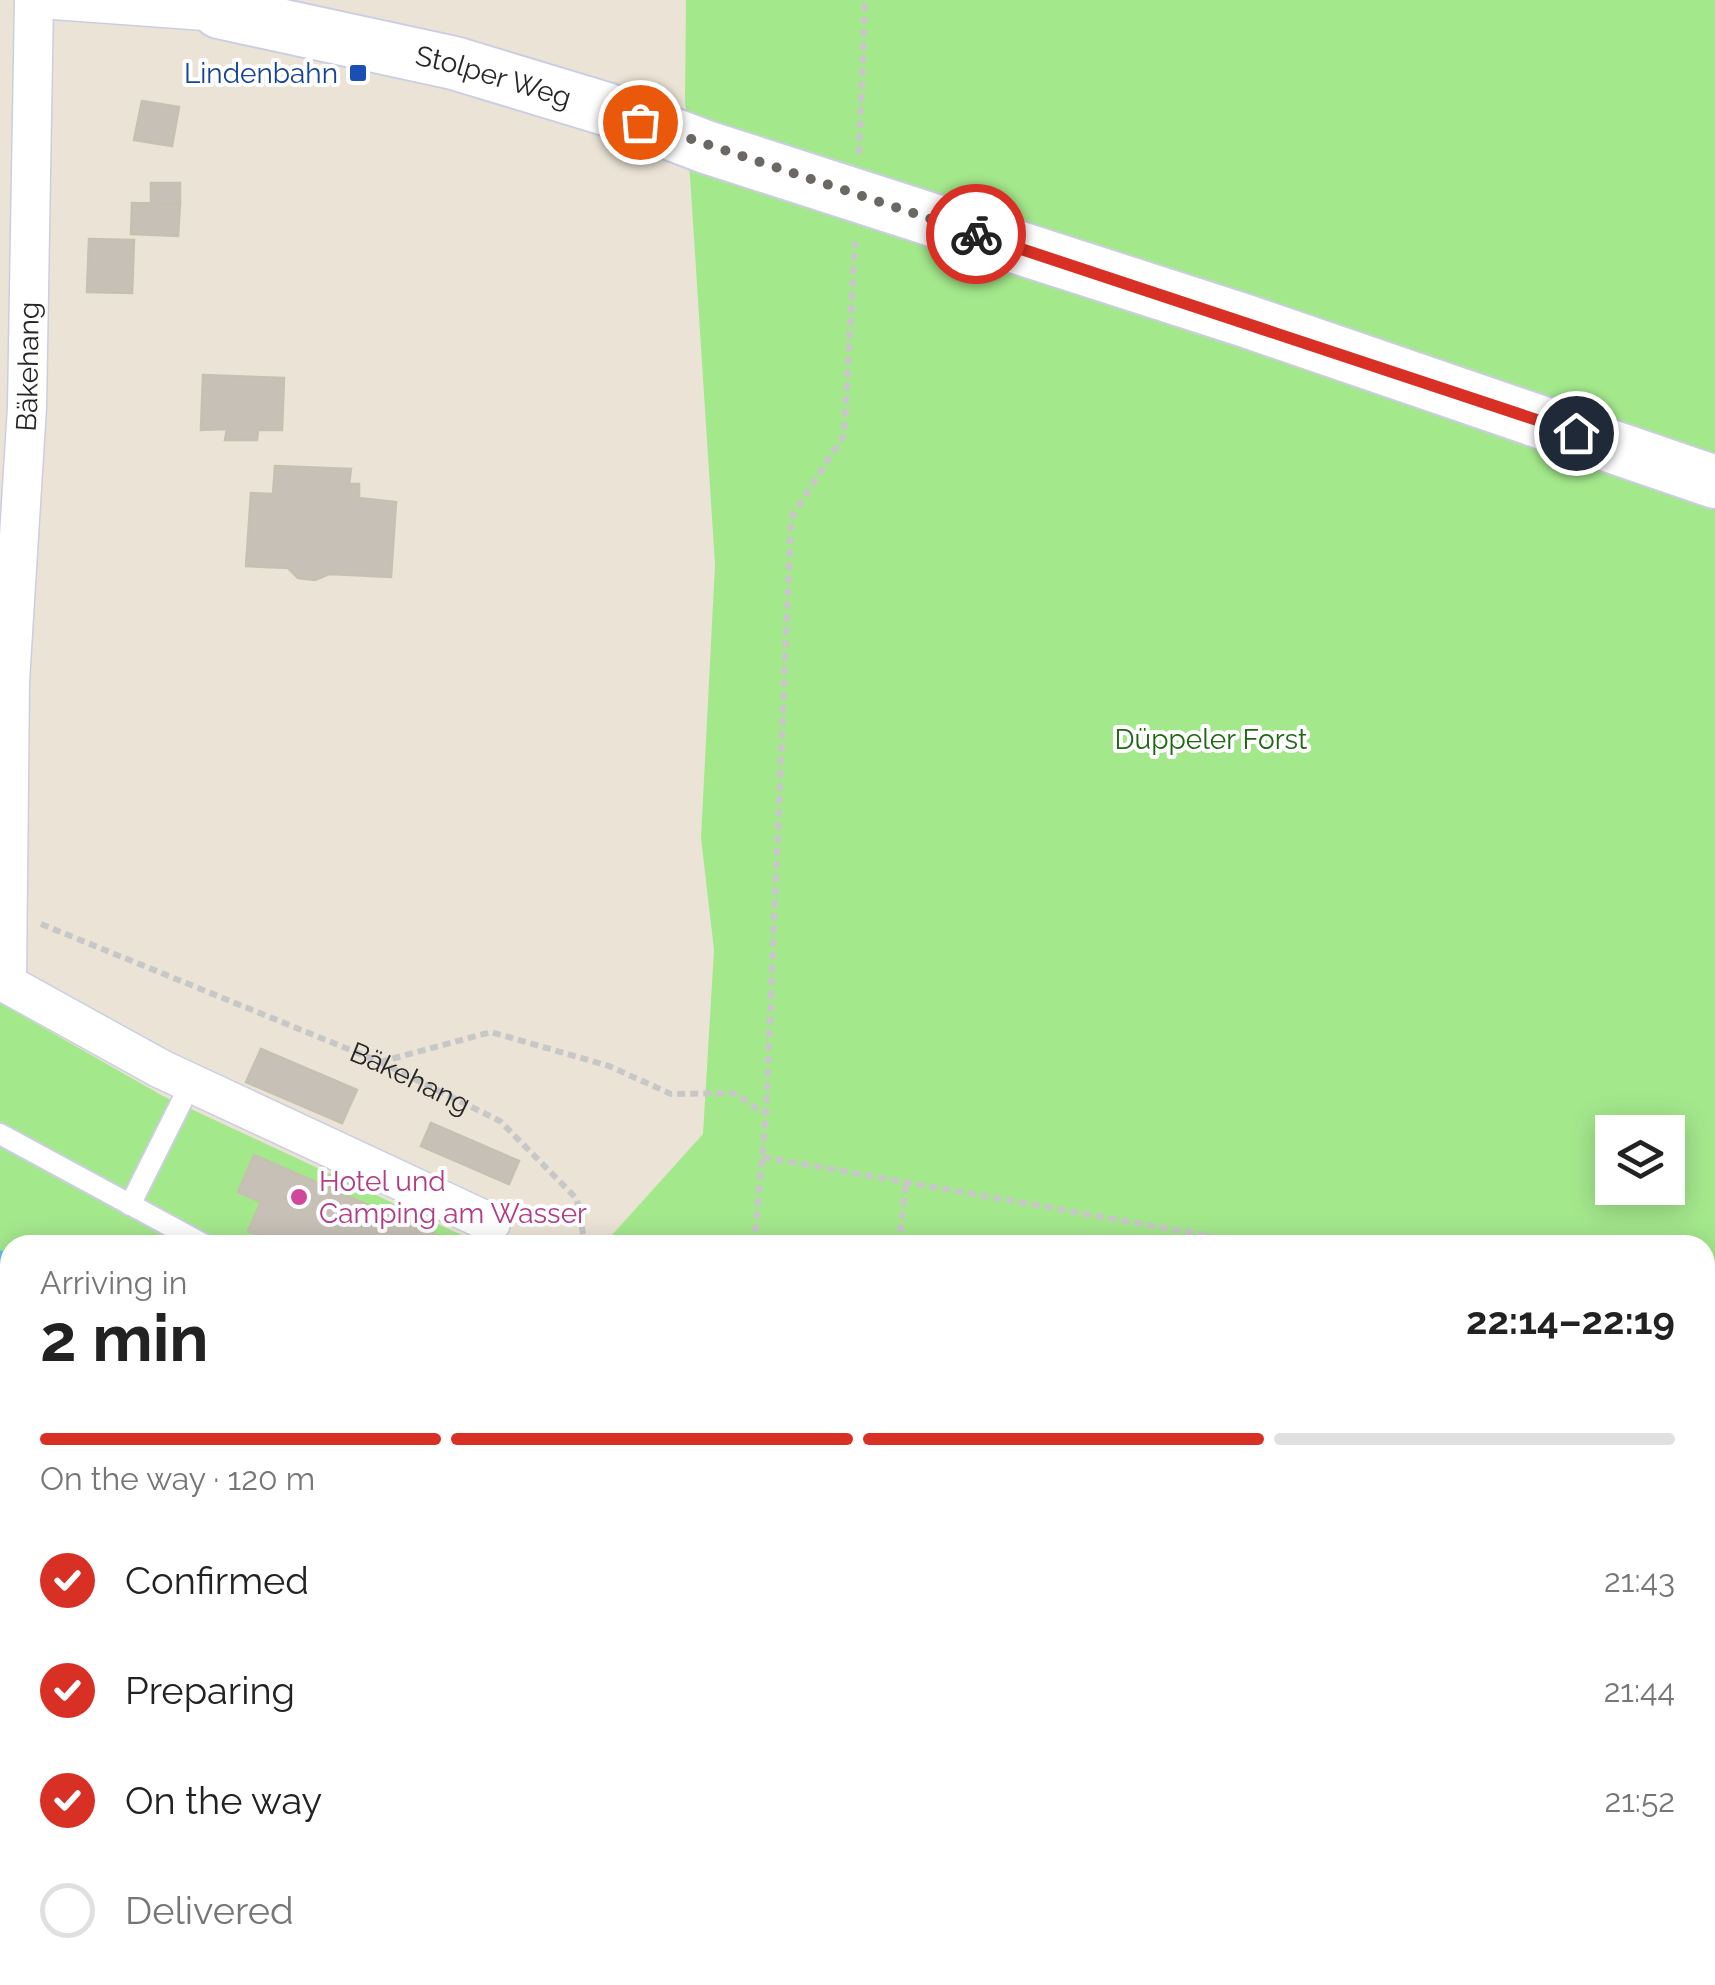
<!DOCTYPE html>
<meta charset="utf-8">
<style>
body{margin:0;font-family:Raleway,sans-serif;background:#f2f2f2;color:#222;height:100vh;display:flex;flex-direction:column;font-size:38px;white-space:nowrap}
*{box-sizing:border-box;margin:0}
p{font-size:32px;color:#767676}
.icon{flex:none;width:55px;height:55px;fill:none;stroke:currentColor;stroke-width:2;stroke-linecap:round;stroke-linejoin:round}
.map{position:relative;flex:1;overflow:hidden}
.panel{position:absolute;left:0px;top:1235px;width:1715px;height:750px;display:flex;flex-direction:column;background:#fff;border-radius:30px 30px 0 0;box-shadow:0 5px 25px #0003}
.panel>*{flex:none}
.tools{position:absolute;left:1595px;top:1115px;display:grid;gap:20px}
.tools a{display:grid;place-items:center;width:90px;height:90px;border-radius:0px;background:#fff;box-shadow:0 5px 25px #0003;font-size:50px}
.pin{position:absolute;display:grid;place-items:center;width:85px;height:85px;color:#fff;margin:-42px;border:5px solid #fff;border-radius:50%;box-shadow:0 2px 10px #0007}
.courier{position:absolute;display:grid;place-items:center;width:100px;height:100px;margin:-50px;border:8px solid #d93025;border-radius:50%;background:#fff;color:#222;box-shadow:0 2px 12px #0007}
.overview em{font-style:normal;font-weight:700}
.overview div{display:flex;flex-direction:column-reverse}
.overview{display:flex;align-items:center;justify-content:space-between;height:170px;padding:0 40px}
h1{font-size:65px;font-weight:700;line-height:75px}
.bar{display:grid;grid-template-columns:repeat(4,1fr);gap:15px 10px;align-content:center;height:120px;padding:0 40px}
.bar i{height:12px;border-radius:8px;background:#e0e0e0}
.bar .active{background:#d93025}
.bar p{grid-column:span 4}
ol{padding:0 40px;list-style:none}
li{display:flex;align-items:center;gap:30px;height:110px}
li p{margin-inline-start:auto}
li .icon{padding:10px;border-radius:50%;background:#d93025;color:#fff;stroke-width:4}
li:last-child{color:#767676}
li i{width:55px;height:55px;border:5px solid #e0e0e0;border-radius:50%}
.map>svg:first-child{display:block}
.green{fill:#a4e88c;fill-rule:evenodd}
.water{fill:#5dc3f9}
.building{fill:#c6c0b6;stroke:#c6c0b0;stroke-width:2.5}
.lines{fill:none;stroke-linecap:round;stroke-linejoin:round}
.lane-casing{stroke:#cbcee2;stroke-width:24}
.street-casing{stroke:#cbcee2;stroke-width:41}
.secondary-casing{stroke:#cbcee2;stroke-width:56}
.path{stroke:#c7c7c7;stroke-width:6;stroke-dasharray:8 5;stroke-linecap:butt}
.lane{stroke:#fff;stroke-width:20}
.street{stroke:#fff;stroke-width:38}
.secondary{stroke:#fff;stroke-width:52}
.done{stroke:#6b6864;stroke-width:10;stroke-dasharray:0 18}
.route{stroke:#d93025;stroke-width:12}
.transit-dot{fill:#1a4fb4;stroke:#fff;stroke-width:4}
.hotel-dot{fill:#d1479c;stroke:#fff;stroke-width:4}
.labels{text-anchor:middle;stroke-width:8;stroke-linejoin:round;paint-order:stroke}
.transit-label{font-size:28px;fill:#164399;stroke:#fff;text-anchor:end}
.street-label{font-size:28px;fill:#262626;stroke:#fff}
.park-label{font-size:28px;fill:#1d6812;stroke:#fff}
.hotel-label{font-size:28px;fill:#b23c85;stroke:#fff;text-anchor:start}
</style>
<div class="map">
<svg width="1715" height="1985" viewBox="0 0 1715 1985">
<rect width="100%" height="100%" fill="#ebe4d6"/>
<g class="green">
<path d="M686 0H1715V1960L1705 1965V1245H603L703 1134 714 950 701 838 715 565 685 98ZM1612 1132H1668V1188H1612Z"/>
<polygon points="0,1003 163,1096 483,1245 10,1245 10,1254 0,1250"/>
<polygon points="0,1523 10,1527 10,1975 785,1975 801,1985 0,1985"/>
<polygon points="1161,1975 1686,1975 1667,1985 1177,1985"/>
</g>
<g class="water">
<polygon points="0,1250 10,1254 10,1527 0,1523"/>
<polygon points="785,1975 1161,1975 1177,1985 801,1985"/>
</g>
<g class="building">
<polygon points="142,101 179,107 172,146 134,140"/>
<rect x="151" y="183" width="29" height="21"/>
<polygon points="132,203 180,204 178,236 131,234"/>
<polygon points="89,239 134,240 132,293 87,292"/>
<polygon points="203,375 284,378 282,430 258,430 257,440 225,440 227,429 201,430"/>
<polygon points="275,466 351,469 349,484 359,484 359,498 396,502 391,577 329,574 315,580 298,578 288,568 246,566 251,493 273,494"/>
<polygon points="261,1049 357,1090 342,1123 246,1082"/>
<polygon points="431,1123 519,1161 509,1184 421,1146"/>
<polygon points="254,1155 459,1245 280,1245 248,1231 261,1202 238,1192"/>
</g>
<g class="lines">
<defs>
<g id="lane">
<polyline points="0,1134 205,1245"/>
<polyline points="130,1205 191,1083"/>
</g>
<g id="street">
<polyline points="54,0 219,12 221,0"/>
<polyline points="0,980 161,1069 491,1223"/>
<path id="s2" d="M7 981 10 681 27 407 34 0"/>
</g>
<g id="secondary">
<path id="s3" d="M219 12 454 63 606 109 706 147 1243 320 1715 482"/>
</g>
</defs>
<use href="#lane" class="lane-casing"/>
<use href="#street" class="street-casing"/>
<use href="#secondary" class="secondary-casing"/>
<g class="path">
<polyline points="859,154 865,0"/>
<path id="s1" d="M41 924 380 1062 500 1121 577 1199 585 1245"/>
<polyline points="380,1062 491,1032 609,1066 671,1094 734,1093 765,1114"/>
<polyline points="763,1157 1262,1245"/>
<polyline points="754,1245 766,1115 791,518 844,435 855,241"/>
<polyline points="899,1245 906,1182"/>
<polyline points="1705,1327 1715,1330"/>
<polyline points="1705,1493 1715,1470"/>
<polyline points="0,1563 10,1568"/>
<polyline points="632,1975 635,1985"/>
<polyline points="740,1975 754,1985"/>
<polyline points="1314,1975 1329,1985"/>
<polyline points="1486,1985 1493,1975"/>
</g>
<use href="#lane" class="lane"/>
<use href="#street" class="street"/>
<use href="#secondary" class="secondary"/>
</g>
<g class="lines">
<polyline class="done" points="640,122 976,234"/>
<polyline class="route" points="976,234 1576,433"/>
</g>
<rect class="transit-dot" x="348" y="63" width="20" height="20" rx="5"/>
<circle class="hotel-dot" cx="299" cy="1197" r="10"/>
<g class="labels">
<g class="transit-label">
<text x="338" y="83">Lindenbahn</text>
</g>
<g class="street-label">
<text dy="10" stroke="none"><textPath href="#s3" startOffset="282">Stolper Weg</textPath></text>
<text dy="10" stroke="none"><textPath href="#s2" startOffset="615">Bäkehang</textPath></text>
<text dy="10" stroke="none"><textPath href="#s1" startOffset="400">Bäkehang</textPath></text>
</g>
<g class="park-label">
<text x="1211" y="749">Düppeler Forst</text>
</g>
<g class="hotel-label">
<text x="319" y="1191">Hotel und<tspan x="319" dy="32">Camping am Wasser</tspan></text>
</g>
</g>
</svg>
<div class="tools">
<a><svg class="icon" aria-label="layers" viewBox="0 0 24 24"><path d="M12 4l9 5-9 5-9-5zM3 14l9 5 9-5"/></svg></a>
</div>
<div class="pin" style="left:640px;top:122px;background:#ea580c"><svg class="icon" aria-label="bag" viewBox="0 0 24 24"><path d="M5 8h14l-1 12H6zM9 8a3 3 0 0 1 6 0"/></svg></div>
<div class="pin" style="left:1576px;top:433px;background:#1f2937"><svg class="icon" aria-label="home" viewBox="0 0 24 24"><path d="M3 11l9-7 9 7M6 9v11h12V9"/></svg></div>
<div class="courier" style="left:976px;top:234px"><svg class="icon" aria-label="bike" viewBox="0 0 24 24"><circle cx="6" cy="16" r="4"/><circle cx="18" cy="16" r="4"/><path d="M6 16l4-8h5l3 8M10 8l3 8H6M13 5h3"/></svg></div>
<section class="panel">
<div class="overview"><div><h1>2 min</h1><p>Arriving in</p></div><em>22:14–22:19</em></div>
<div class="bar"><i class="active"></i><i class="active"></i><i class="active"></i><i></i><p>On the way · 120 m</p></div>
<ol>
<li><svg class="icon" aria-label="check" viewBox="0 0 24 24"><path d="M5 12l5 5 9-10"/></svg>Confirmed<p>21:43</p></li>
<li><svg class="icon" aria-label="check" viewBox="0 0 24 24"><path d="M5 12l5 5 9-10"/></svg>Preparing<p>21:44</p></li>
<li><svg class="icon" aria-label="check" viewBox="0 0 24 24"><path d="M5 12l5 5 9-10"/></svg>On the way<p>21:52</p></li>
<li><i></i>Delivered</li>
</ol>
</section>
</div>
